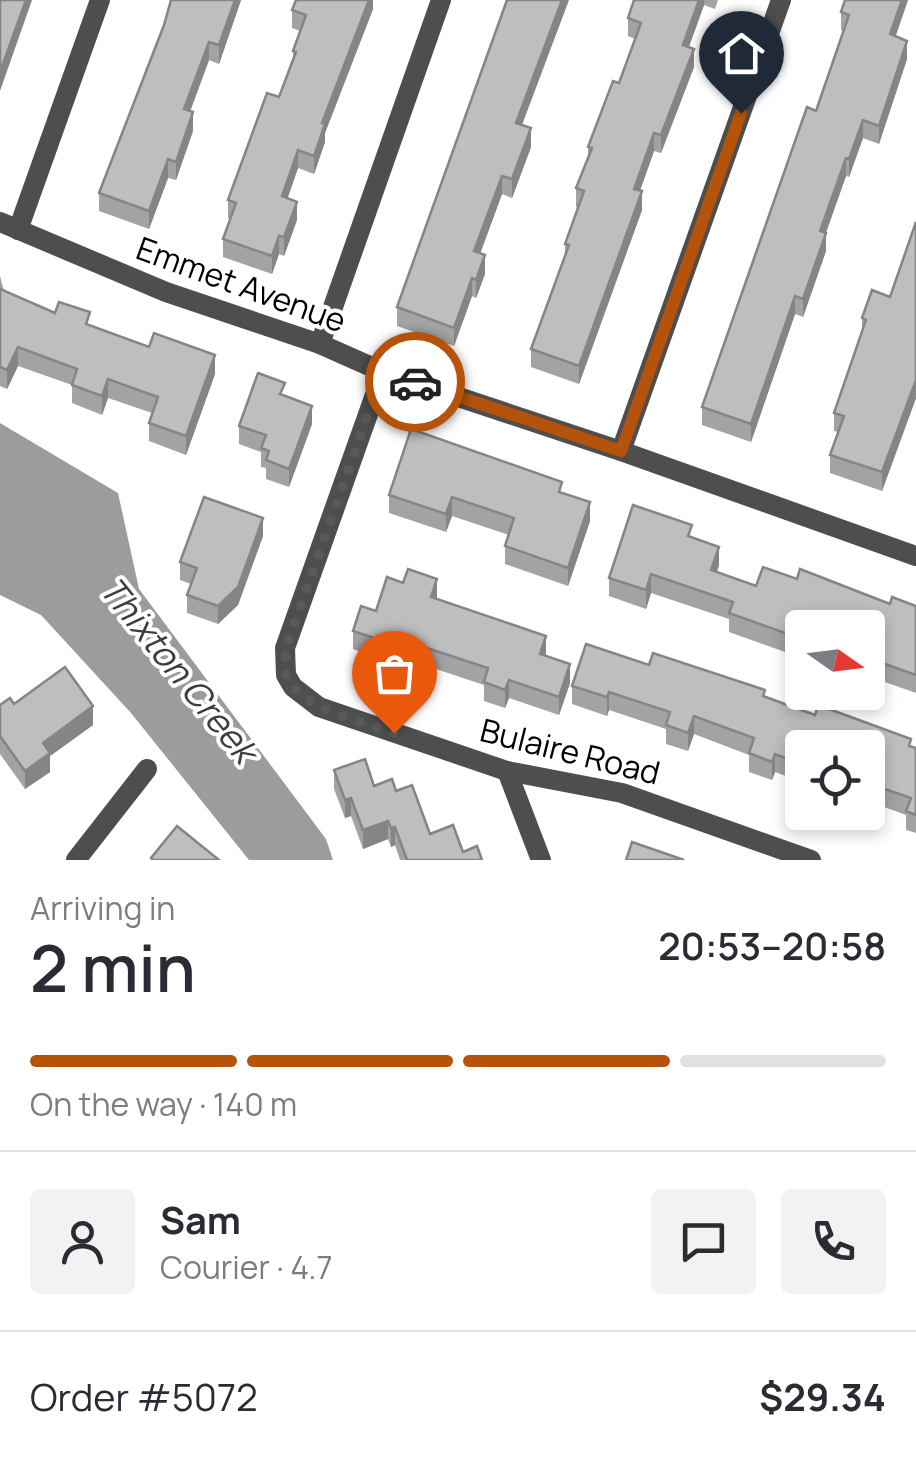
<!DOCTYPE html>
<meta charset="utf-8">
<style>
body{margin:0;font-family:Manrope,sans-serif;background:#f2f2f3;color:#2b2b33;height:100vh;display:flex;flex-direction:column;font-size:38px;white-space:nowrap}
*{box-sizing:border-box;margin:0}
p{font-size:32px;color:#7c7c81}
.icon{flex:none;width:55px;height:55px;fill:none;stroke:currentColor;stroke-width:2;stroke-linecap:round;stroke-linejoin:round}
.map{position:relative;height:860px;overflow:hidden}
.panel{display:flex;flex-direction:column;background:#fff;flex:1}
.panel>*{flex:none}
.needle{width:65px;rotate:104deg}
.tools{position:absolute;left:785px;top:610px;display:grid;gap:20px}
.tools a{display:grid;place-items:center;width:100px;height:100px;border-radius:10px;background:#fff;box-shadow:0 5px 15px #0003;font-size:50px}
.pin{position:absolute;display:grid;place-items:center;width:85px;height:85px;color:#fff;margin:-102px -42px;border-radius:50% 50% 50% 0;rotate:-45deg;box-shadow:0 0 10px #0007}
.pin .icon{rotate:45deg}
.courier{position:absolute;display:grid;place-items:center;width:100px;height:100px;margin:-50px;border:8px solid #b45309;border-radius:50%;background:#fff;color:#222;box-shadow:0 2px 12px #0007}
.headline em{font-style:normal;font-weight:600}
.headline div{display:flex;flex-direction:column-reverse}
.headline{display:flex;align-items:center;justify-content:space-between;height:170px;padding:0 30px}
h1{font-size:65px;font-weight:600;line-height:75px}
.bar{display:grid;grid-template-columns:repeat(4,1fr);gap:15px 10px;align-content:center;height:120px;padding:0 30px}
.bar i{height:12px;border-radius:8px;background:#e1e1e2}
.bar .on{background:#b45309}
.bar p{grid-column:span 4}
.line{display:flex;align-items:center;gap:25px;padding:0 30px;border-top:2px solid #e1e1e2}
.line div{flex:1}
.round{display:grid;place-items:center;flex:none;width:105px;height:105px;border-radius:10px;background:#f2f2f3}
.map>svg:first-child{display:block}
.water{fill:#9c9c9c}
.lines{fill:none;stroke-linecap:round;stroke-linejoin:round}
.street{stroke:#4e4e4e;stroke-width:20}
.wall{fill:#a3a3a3}
.shaded-wall{fill:#858585}
.building{fill:#bebebe;stroke:#858585;stroke-width:2.5}
.done{stroke:#595959;stroke-width:10;stroke-dasharray:0 18}
.route{stroke:#b45309;stroke-width:12}
.labels{text-anchor:middle;stroke-width:8;stroke-linejoin:round;paint-order:stroke}
.street-label{font-size:32px;fill:#000;stroke:#fff}
.water-label{font-size:35px;font-style:italic;fill:#3d3d3d;stroke:#fff}
</style>
<div class="map">
<svg width="916" height="860" viewBox="0 0 916 860">
<rect width="100%" height="100%" fill="#fff"/>
<polygon class="water" points="0,423 118,493 139,589 326,839 333,860 249,860 131,713 41,615 0,595"/>
<g class="lines">
<g class="street">
<polyline points="0,222 166,292 320,344 383,372 621,451 916,556"/>
<polyline points="18,230 100,0"/>
<polyline points="320,344 441,0"/>
<polyline points="383,372 285,648 286,675 293,687 319,707 507,771 622,793 811,860"/>
<polyline points="621,451 781,0"/>
<polyline points="507,771 541,860"/>
<polyline points="76,860 147,769"/>
</g>
</g>
<g class="wall">
<polygon points="241,0 219,64 209,60 190,111 193,131 176,180 168,178 149,229 99,211 99,193 164,25"/>
<polygon points="373,0 373,9 325,133 325,142 314,174 298,168 287,198 297,220 284,256 279,254 272,274 223,257 223,239 230,219 228,218 228,200 279,97 293,61 293,51 300,31 292,28 292,10"/>
<polygon points="634,0 718,0 715,9 704,5 689,47 694,67 661,153 654,151 640,191 642,210 579,384 531,367 531,349 565,256 565,244 578,207 576,207 576,188 588,157 588,147 619,83 635,39 628,36 628,18"/>
<polygon points="908,0 895,36 907,59 879,144 863,138 849,177 846,176 826,233 826,251 803,317 795,314 751,442 702,425 702,407 816,111 843,31 841,30 841,12"/>
<polygon points="542,69 521,125 531,147 512,198 502,194 480,254 485,274 476,298 472,296 454,346 397,326 397,307"/>
<polygon points="916,222 916,398 882,491 830,473 830,455 838,432 834,431 834,413 862,332 862,318 890,297"/>
<polygon points="0,276 4,291 55,313 215,374 186,455 149,441 149,423 152,413 108,398 102,415 72,403 72,385 18,366 7,389 0,386"/>
<polygon points="285,396 312,424 289,487 266,479 266,468 261,467 261,452 239,444 239,426"/>
<polygon points="562,493 590,521 568,586 505,564 505,546 509,535 452,516 446,532 389,513 389,495"/>
<polygon points="263,536 238,605 218,624 187,613 187,595 191,584 180,580 180,562"/>
<polygon points="692,537 719,565 717,572 756,586 797,579 890,604 916,606 916,693 868,676 868,628 802,628 802,658 729,632 729,619 651,593 646,609 609,596 609,578"/>
<polygon points="437,597 436,599 546,654 545,656 570,683 559,715 509,698 505,708 484,701 484,685 415,662 412,670 353,649 353,631 376,611"/>
<polygon points="649,665 765,697 916,748 916,833 906,830 906,815 876,804 876,797 868,794 868,748 802,748 802,782 775,772 772,780 749,772 749,755 694,734 688,751 666,744 666,729 609,710 607,716 572,704 572,686"/>
<polygon points="14,704 93,725 50,756 50,772 25,789 0,754 0,705"/>
<polygon points="334,770 374,786 396,791 430,834 482,860 400,860 395,845 391,847 388,839 363,849 351,816 345,818 334,789"/>
</g>
<g class="shaded-wall">
<polygon points="26,0 32,0 0,91 0,72"/>
<polygon points="235,0 241,0 219,64 219,45"/>
<polygon points="369,0 373,0 373,9 325,133 325,142 314,174 314,156 322,123"/>
<polygon points="562,0 569,0 516,141 516,123"/>
<polygon points="699,0 704,0 704,5 683,63 683,45"/>
<polygon points="902,0 908,0 890,53 890,34"/>
<polygon points="907,41 907,59 879,144 879,126"/>
<polygon points="209,42 209,60 184,128 184,109"/>
<polygon points="694,49 694,67 661,153 661,135"/>
<polygon points="193,112 193,131 176,180 176,162"/>
<polygon points="863,120 863,138 849,177 849,159"/>
<polygon points="531,128 531,147 512,198 512,179"/>
<polygon points="654,133 654,151 634,207 634,189"/>
<polygon points="298,150 298,168 282,215 282,196"/>
<polygon points="846,158 846,176 820,249 820,231"/>
<polygon points="168,159 168,178 149,229 149,211"/>
<polygon points="502,176 502,194 474,270 474,251"/>
<polygon points="642,191 642,210 579,384 579,366"/>
<polygon points="297,202 297,220 284,256 284,237"/>
<polygon points="826,233 826,251 803,317 803,299"/>
<polygon points="279,236 279,254 272,274 272,256"/>
<polygon points="485,255 485,274 476,298 476,280"/>
<polygon points="472,278 472,296 454,346 454,328"/>
<polygon points="795,296 795,314 751,442 751,424"/>
<polygon points="18,347 18,366 7,389 7,370"/>
<polygon points="215,355 215,374 186,455 186,436"/>
<polygon points="108,379 108,398 102,415 102,396"/>
<polygon points="916,380 916,398 882,491 882,472"/>
<polygon points="312,406 312,424 289,487 289,469"/>
<polygon points="452,497 452,516 446,532 446,514"/>
<polygon points="590,502 590,521 568,586 568,568"/>
<polygon points="263,518 263,536 238,605 218,624 218,606"/>
<polygon points="719,547 719,565 711,589 711,570"/>
<polygon points="651,574 651,593 646,609 646,590"/>
<polygon points="437,579 437,597 431,615 431,597"/>
<polygon points="546,636 546,654 540,673 540,654"/>
<polygon points="415,644 415,662 412,670 412,651"/>
<polygon points="570,664 570,683 559,715 559,697"/>
<polygon points="509,680 509,698 505,708 505,690"/>
<polygon points="609,692 609,710 607,716 607,697"/>
<polygon points="93,706 93,725 50,756 50,772 25,789 25,771 43,743"/>
<polygon points="694,716 694,734 688,751 688,733"/>
<polygon points="775,754 775,772 772,780 772,762"/>
<polygon points="351,798 351,816 345,818 345,800"/>
<polygon points="388,821 388,839 363,849 363,830"/>
<polygon points="395,827 395,845 391,847 391,828"/>
</g>
<g class="building">
<polygon points="0,0 26,0 0,72"/>
<polygon points="171,0 235,0 219,45 209,42 184,109 193,112 176,162 168,159 149,211 99,193 164,25"/>
<polygon points="296,0 369,0 322,123 325,124 314,156 298,150 282,196 297,202 284,237 279,236 272,256 223,239 236,203 228,200 267,93 279,97 296,52 293,51 306,15 292,10"/>
<polygon points="507,0 562,0 516,123 531,128 512,179 502,176 474,251 485,255 476,280 472,278 454,328 397,307"/>
<polygon points="634,0 699,0 683,45 694,49 661,135 654,133 634,189 642,191 579,366 531,349 569,245 565,244 584,191 576,188 592,148 588,147 613,81 619,83 641,23 628,18"/>
<polygon points="845,0 902,0 890,34 907,41 879,126 863,120 849,159 846,158 820,231 826,233 803,299 795,296 751,424 702,407 807,107 816,111 849,15 841,12"/>
<polygon points="916,222 916,380 882,472 830,455 844,416 834,413 866,320 862,318 872,290 890,297"/>
<polygon points="0,289 55,313 59,302 90,312 86,324 149,347 154,333 215,355 186,436 149,423 158,397 108,379 102,396 72,385 77,369 18,347 7,370 0,367"/>
<polygon points="258,373 285,383 280,394 312,406 289,469 266,460 269,451 261,448 266,435 239,426"/>
<polygon points="411,429 562,482 559,492 590,502 568,568 505,546 514,518 452,497 446,514 389,495"/>
<polygon points="204,497 263,518 238,587 218,606 187,595 197,568 180,562"/>
<polygon points="633,505 692,525 688,536 719,547 711,570 756,586 763,567 797,579 800,569 890,604 892,597 916,606 916,675 868,658 868,628 802,628 802,639 729,613 733,602 651,574 646,590 609,578"/>
<polygon points="408,569 437,579 431,597 546,636 540,654 570,664 559,697 509,680 505,690 484,682 488,668 415,644 412,651 353,631 361,606 376,611 387,577 403,583"/>
<polygon points="586,644 649,665 653,653 765,690 763,696 815,715 818,705 911,739 909,746 916,748 916,815 906,811 911,798 876,786 878,780 868,776 868,748 802,748 802,764 775,754 772,762 749,753 754,738 694,716 688,733 666,725 670,712 609,692 607,697 572,686"/>
<polygon points="65,667 93,706 43,743 50,753 25,771 0,736 0,705 10,698 14,704"/>
<polygon points="365,759 374,786 392,779 396,791 412,785 430,834 453,825 463,852 477,846 482,860 407,860 395,827 391,828 388,821 363,830 351,798 345,800 334,770"/>
<polygon points="177,826 219,860 153,860 151,858"/>
<polygon points="632,842 684,860 626,860"/>
</g>
<g class="lines">
<path class="done" d="M394 733C366 723 293 707 286 673 284 666 286 656 286 648L383 372 415 382"/>
<polyline class="route" points="415,382 621,451 741,113"/>
</g>
<g class="labels">
<g class="street-label">
<text transform="translate(241 285) rotate(20)" y="11">Emmet Avenue</text>
<text transform="translate(570 752) rotate(14)" y="11">Bulaire Road</text>
</g>
<g class="water-label">
<text transform="translate(178 670) rotate(51)" y="12">Thixton Creek</text>
</g>
</g>
</svg>
<div class="tools">
<a><svg class="needle" viewBox="-14 -14 28 28"><path d="M0-13l5 13h-10z" fill="#e53935"/><path d="M0 13l5-13h-10z" fill="#7c7c81"/></svg></a>
<a><svg class="icon" aria-label="locate" viewBox="0 0 24 24"><circle cx="12" cy="12" r="6"/><path d="M12 2v4M12 18v4M2 12h4M18 12h4"/></svg></a>
</div>
<div class="pin" style="left:394px;top:733px;background:#ea580c"><svg class="icon" aria-label="bag" viewBox="0 0 24 24"><path d="M5 8h14l-1 12H6zM9 8a3 3 0 0 1 6 0"/></svg></div>
<div class="pin" style="left:741px;top:113px;background:#1f2937"><svg class="icon" aria-label="home" viewBox="0 0 24 24"><path d="M3 11l9-7 9 7M6 9v11h12V9"/></svg></div>
<div class="courier" style="left:415px;top:382px"><svg class="icon" aria-label="car" viewBox="0 0 24 24"><path d="M5 17H2v-5l4-1 3-4h7l3 4 3 1v5h-3M9 17h6M6 11h13"/><circle cx="7" cy="17" r="2"/><circle cx="17" cy="17" r="2"/></svg></div>
</div>
<section class="panel">
<div class="headline"><div><h1>2 min</h1><p>Arriving in</p></div><em>20:53–20:58</em></div>
<div class="bar"><i class="on"></i><i class="on"></i><i class="on"></i><i></i><p>On the way · 140 m</p></div>
<div class="line" style="height:180px"><a class="round"><svg class="icon" aria-label="person" viewBox="0 0 24 24"><circle cx="12" cy="8" r="4"/><path d="M4 21q1-7 8-7t8 7"/></svg></a><div><b>Sam</b><p>Courier · 4.7</p></div><a class="round"><svg class="icon" aria-label="chat" viewBox="0 0 24 24"><path d="M4 5h16v11H9l-5 4z"/></svg></a><a class="round"><svg class="icon" aria-label="phone" viewBox="0 0 24 24"><path d="M5 4h4l2 5-3 2q2 4 5 5l2-3 5 2v4C11 20 4 13 5 4z"/></svg></a></div>
<div class="line" style="height:130px"><div>Order #5072</div><b>$29.34</b></div>
</section>
